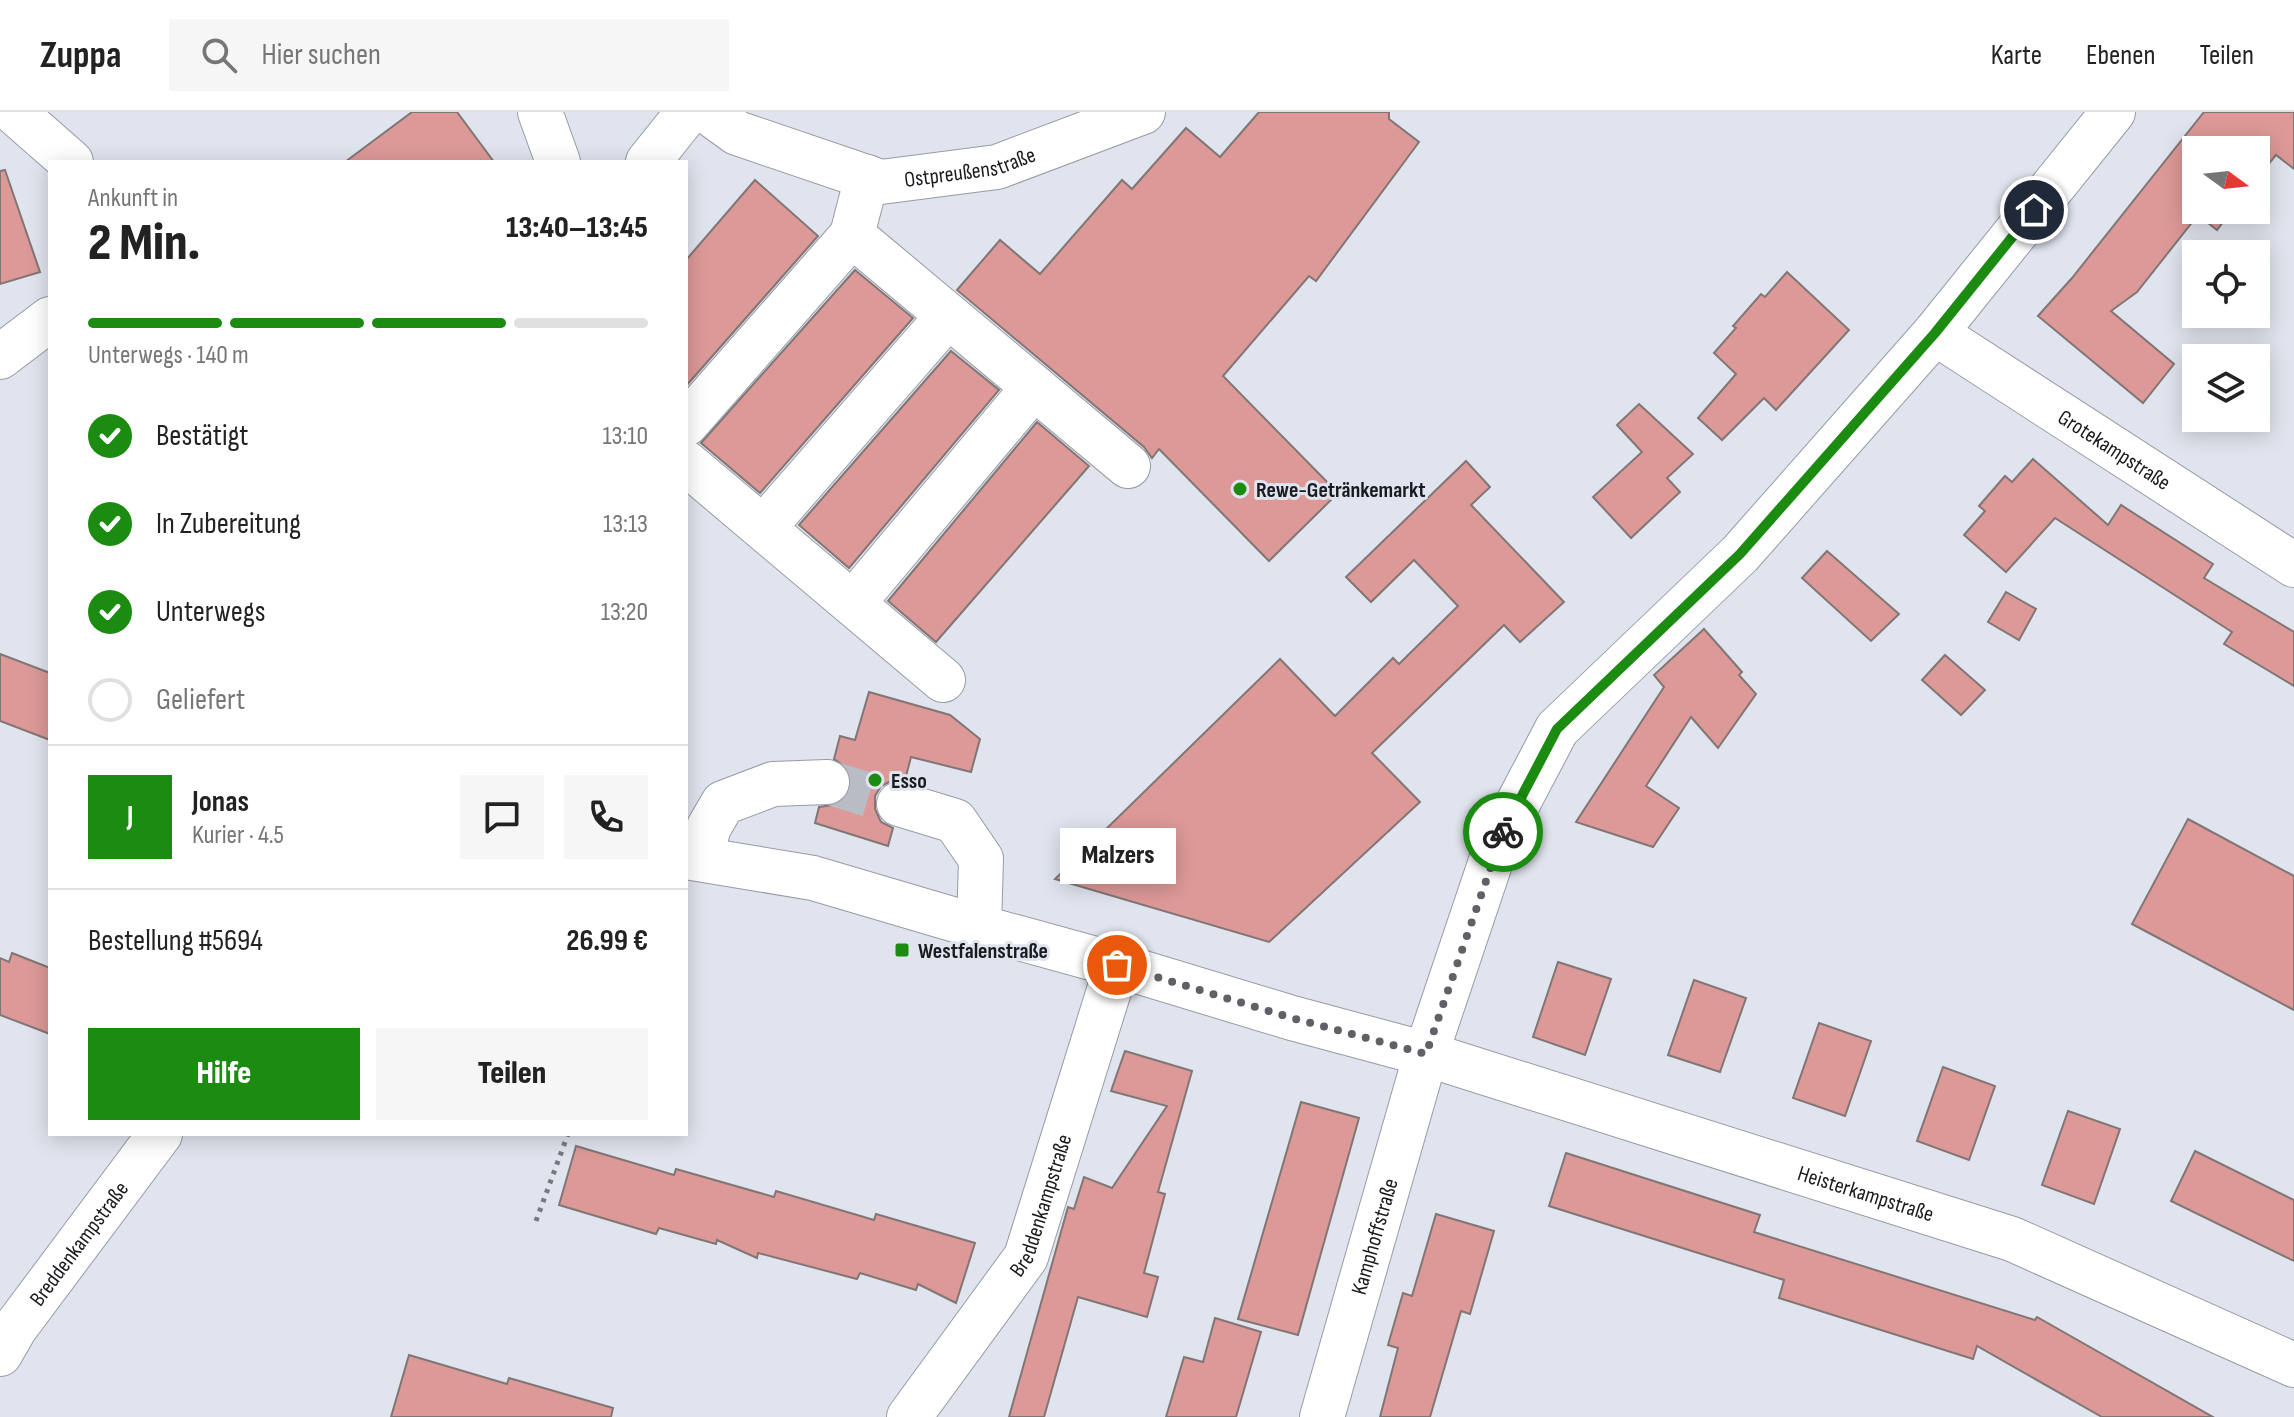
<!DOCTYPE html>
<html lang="de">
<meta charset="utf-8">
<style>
body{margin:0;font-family:"Sofia Sans Condensed",sans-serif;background:#f6f6f6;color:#222;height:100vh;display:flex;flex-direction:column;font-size:30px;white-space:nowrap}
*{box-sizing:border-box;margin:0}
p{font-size:26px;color:#767676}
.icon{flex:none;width:44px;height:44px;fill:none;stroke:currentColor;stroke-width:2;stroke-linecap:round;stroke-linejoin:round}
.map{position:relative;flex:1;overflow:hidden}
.panel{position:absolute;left:48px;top:48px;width:640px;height:976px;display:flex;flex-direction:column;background:#fff;border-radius:0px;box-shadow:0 4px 20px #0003}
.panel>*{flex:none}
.needle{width:52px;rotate:105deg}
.buttons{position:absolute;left:2182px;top:24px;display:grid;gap:16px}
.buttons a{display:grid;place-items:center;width:88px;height:88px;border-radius:0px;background:#fff;box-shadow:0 4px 20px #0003;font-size:40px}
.pin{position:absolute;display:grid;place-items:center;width:68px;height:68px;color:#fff;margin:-34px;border:4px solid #fff;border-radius:50%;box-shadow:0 2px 8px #0007}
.courier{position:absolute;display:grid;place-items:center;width:80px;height:80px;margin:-40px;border:6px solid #1b8c11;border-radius:50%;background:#fff;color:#222;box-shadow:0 2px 10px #0007}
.bubble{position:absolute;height:56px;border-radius:0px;background:#fff;box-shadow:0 4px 20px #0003;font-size:26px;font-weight:800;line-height:56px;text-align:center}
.headline em{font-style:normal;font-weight:800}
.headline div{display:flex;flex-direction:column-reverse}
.headline{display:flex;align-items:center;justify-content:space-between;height:136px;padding:0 40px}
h1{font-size:52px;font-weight:800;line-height:60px}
.bar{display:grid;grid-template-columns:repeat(4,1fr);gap:12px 8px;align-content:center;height:96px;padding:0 40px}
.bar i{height:10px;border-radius:6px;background:#e0e0e0}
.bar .on{background:#1b8c11}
.bar p{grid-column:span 4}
.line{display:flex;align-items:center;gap:20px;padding:0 40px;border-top:2px solid #e0e0e0}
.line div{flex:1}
.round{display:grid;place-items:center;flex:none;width:84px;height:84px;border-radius:0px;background:#f6f6f6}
ol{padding:0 40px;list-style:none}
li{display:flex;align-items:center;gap:24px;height:88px}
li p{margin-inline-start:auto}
li .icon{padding:8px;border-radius:50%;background:#1b8c11;color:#fff;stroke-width:4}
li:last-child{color:#767676}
li i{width:44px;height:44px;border:4px solid #e0e0e0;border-radius:50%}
.action{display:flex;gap:16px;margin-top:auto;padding:16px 40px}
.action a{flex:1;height:92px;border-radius:0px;background:#1b8c11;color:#fff;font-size:32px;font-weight:800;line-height:92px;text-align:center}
.action a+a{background:#f6f6f6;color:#222}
header{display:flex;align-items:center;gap:48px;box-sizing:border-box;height:112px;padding:0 40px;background:#fff;border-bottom:2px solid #e0e0e0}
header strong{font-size:38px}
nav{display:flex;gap:44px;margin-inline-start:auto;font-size:28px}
.search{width:560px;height:72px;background:#f6f6f6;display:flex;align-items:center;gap:20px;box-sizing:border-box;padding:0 28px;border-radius:0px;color:#767676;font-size:30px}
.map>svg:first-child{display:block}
.building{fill:#dc9997;stroke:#817675;stroke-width:2}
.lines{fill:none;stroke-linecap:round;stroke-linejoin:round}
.minor-tunnel{stroke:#b8bcc4;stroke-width:44;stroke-dasharray:44 22;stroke-linecap:butt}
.minor-casing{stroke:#979ba4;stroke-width:46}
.path{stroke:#76797f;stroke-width:5;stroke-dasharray:4 6;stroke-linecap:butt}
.minor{stroke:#fff;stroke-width:44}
.done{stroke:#5f6167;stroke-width:8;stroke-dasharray:0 14.4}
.route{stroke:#1b8c11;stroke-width:10}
.poi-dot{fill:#1b8c11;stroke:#e0e4ee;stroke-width:3}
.labels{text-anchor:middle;stroke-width:6;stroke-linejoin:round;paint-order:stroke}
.street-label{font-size:22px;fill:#191b1e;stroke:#e0e4ee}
.poi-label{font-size:22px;font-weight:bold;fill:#191b1e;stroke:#e0e4ee;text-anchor:start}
</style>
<header>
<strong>Zuppa</strong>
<div class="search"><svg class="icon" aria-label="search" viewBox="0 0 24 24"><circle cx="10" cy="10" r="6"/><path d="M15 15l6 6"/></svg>Hier suchen</div>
<nav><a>Karte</a><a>Ebenen</a><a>Teilen</a></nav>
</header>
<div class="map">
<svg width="2294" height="1305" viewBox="0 0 2294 1305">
<rect width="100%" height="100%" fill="#e0e4ee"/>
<g class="building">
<polygon points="412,0 457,0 494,50 345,50"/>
<polygon points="1259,0 1389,0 1389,7 1419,30 1316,169 1309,164 1223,264 1338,381 1269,449 1159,337 1152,346 1144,335 957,178 1000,128 1040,162 1122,68 1132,77 1186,16 1220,45"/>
<polygon points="2204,0 2294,0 2294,57 2276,43 2256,68 2256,38 2196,38 2196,98 2232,98 2217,118 2198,103 2137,180 2111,199 2174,252 2143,291 2038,204 2072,166"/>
<polygon points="5,58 40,160 0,172 0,59"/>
<polygon points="755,68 818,124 686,274 686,148"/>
<polygon points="855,158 913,206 760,381 701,331"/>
<polygon points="1787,160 1849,218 1776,298 1764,286 1722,328 1698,306 1736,262 1714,241 1736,216 1733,214 1761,182 1765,185"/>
<polygon points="951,239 999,278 849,456 799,413"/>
<polygon points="1639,292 1693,342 1667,366 1680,380 1631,426 1593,385 1642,340 1617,313"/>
<polygon points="1037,310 1089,354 936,530 888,489"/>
<polygon points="2033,347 2108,413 2121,393 2213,452 2204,466 2294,520 2294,574 2224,532 2232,520 2055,406 2006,460 1964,423 1985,399 1979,394 2005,364 2012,370"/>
<polygon points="1466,349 1490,375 1471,393 1564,490 1520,530 1504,513 1372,641 1420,690 1269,830 1055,767 1280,547 1335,604 1393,546 1399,552 1458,494 1414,448 1371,490 1346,465"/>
<polygon points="1827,439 1899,502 1871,529 1802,466"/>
<polygon points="2006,480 2036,497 2019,528 1988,510"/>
<polygon points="1704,517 1742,560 1739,563 1756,582 1718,636 1691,605 1646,674 1679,696 1653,735 1576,710 1664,575 1654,563"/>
<polygon points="0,542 50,561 50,628 0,609"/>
<polygon points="1945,543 1985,578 1961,603 1922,568"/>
<polygon points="869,580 950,603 980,627 971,660 911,645 905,668 893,668 881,674 875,684 875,697 881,710 893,716 888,734 815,711 819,695 840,692 849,681 852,668 848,657 834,647 840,624 855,628"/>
<polygon points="2188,707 2294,764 2294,898 2132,812"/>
<polygon points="12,841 50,856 50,922 0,903 0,846 9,850"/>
<polygon points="1558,850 1611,867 1585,943 1533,925"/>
<polygon points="1694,868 1746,886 1720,960 1668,943"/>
<polygon points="1819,911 1871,929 1845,1004 1793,986"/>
<polygon points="1125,939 1192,959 1158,1080 1165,1082 1144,1161 1158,1165 1147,1205 1078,1185 1044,1305 1009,1305 1068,1095 1074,1097 1084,1065 1112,1076 1167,994 1111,979"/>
<polygon points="1943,955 1995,974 1969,1048 1917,1029"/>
<polygon points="1301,990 1359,1006 1298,1223 1238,1207"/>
<polygon points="2068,999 2120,1017 2094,1092 2042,1073"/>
<polygon points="576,1034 674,1063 676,1057 774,1085 776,1079 874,1108 876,1102 975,1131 956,1191 918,1172 916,1178 860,1161 857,1167 758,1141 757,1146 717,1128 716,1132 659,1116 656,1122 559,1093"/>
<polygon points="2195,1039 2294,1088 2294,1149 2171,1089"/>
<polygon points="1566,1041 1760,1103 1754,1120 2035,1208 2037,1205 2213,1305 2102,1305 1977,1234 1973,1247 1779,1186 1784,1168 1549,1094"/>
<polygon points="1436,1102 1494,1119 1470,1202 1461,1199 1430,1305 1380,1305 1398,1236 1388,1233 1403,1181 1412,1184"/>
<polygon points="1215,1206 1261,1220 1236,1305 1166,1305 1184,1245 1203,1250"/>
<polygon points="409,1243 507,1272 509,1266 613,1296 611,1305 391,1305"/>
</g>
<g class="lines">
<polyline class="minor-tunnel" points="827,670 899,692"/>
<defs>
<g id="minor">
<polyline points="14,0 71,50"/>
<polyline points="540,0 558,50"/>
<path id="s1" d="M708 0 737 21 881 70 997 55 1143 0"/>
<polyline points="648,50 688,0"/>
<polyline points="867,65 852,123 1128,354"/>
<path id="s2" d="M1935 221 2294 453"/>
<polyline points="0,245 50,207"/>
<polyline points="686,312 852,123"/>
<polyline points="686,351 943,568"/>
<polyline points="764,415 948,204"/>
<polyline points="853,491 1034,275"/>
<polyline points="899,692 955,709 981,747 979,815"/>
<path id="s3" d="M686 745 813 766 979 815 1117 853 1292 906 1426 942 2012 1127 2294 1253"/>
<polyline points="700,746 709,715 723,691 773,672 827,670"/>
<path id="s4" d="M0 1242 15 1216 160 1022"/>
<path id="s5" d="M909 1305 1026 1145 1117 853"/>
<path id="s6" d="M1322 1305 1426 942 1497 731 1557 617 1740 442 1935 221 2113 0"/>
</g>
</defs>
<use href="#minor" class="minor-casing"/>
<polyline class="path" points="536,1109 568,1022"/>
<use href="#minor" class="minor"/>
</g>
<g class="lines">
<polyline class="done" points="1117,853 1292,906 1426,942 1503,720"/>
<polyline class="route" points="1503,720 1557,617 1740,442 1935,221 2034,98"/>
</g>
<g class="poi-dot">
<circle cx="1240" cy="377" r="8"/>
<circle cx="875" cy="668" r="8"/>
<rect x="894" y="830" width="16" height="16" rx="4"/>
</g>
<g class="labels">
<g class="street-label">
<text dy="8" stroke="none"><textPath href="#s1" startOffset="278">Ostpreußenstraße</textPath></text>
<text dy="8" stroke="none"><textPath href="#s2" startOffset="214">Grotekampstraße</textPath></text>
<text dy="8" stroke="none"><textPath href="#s3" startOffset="1228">Heisterkampstraße</textPath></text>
<text dy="8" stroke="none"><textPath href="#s5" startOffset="252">Breddenkampstraße</textPath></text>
<text dy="8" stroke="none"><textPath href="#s6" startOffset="188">Kamphoffstraße</textPath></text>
<text dy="8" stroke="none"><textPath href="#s4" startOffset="136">Breddenkampstraße</textPath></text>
</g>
<g class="poi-label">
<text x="1256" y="385">Rewe-Getränkemarkt</text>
<text x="891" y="676">Esso</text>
<text x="918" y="846">Westfalenstraße</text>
</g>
</g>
</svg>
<div class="buttons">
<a><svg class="needle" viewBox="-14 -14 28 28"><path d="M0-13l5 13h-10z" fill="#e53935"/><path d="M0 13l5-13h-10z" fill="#767676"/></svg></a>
<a><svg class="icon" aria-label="locate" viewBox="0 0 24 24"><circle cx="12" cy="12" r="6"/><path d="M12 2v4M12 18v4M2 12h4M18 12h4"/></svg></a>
<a><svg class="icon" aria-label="layers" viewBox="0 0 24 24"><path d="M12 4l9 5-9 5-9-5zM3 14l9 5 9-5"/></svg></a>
</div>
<div class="pin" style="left:1117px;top:853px;background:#ea580c"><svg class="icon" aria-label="bag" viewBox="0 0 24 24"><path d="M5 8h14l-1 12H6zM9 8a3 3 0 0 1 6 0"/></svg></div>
<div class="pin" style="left:2034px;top:98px;background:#1f2937"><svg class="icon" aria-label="home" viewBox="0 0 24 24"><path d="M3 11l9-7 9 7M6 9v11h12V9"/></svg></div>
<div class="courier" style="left:1503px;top:720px"><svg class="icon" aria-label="bike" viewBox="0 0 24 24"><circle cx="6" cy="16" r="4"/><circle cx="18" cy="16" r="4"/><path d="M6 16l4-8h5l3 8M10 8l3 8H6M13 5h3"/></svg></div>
<div class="bubble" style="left:1060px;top:716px;width:116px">Malzers</div>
<section class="panel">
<div class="headline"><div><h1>2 Min.</h1><p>Ankunft in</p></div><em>13:40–13:45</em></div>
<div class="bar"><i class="on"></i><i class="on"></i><i class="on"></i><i></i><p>Unterwegs · 140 m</p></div>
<ol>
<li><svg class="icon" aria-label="check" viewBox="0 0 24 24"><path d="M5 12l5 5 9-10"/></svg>Bestätigt<p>13:10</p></li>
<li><svg class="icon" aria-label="check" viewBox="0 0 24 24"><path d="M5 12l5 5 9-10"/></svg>In Zubereitung<p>13:13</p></li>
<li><svg class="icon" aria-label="check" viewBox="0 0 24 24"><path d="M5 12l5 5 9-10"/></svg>Unterwegs<p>13:20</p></li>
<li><i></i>Geliefert</li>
</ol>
<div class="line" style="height:144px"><b class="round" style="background:#1b8c11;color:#fff">J</b><div><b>Jonas</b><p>Kurier · 4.5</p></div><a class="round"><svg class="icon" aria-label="chat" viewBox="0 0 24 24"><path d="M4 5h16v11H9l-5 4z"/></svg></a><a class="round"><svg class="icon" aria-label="phone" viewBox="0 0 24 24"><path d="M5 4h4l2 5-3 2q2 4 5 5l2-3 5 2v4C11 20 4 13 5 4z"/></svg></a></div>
<div class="line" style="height:104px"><div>Bestellung #5694</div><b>26.99 €</b></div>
<div class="action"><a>Hilfe</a><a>Teilen</a></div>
</section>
</div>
